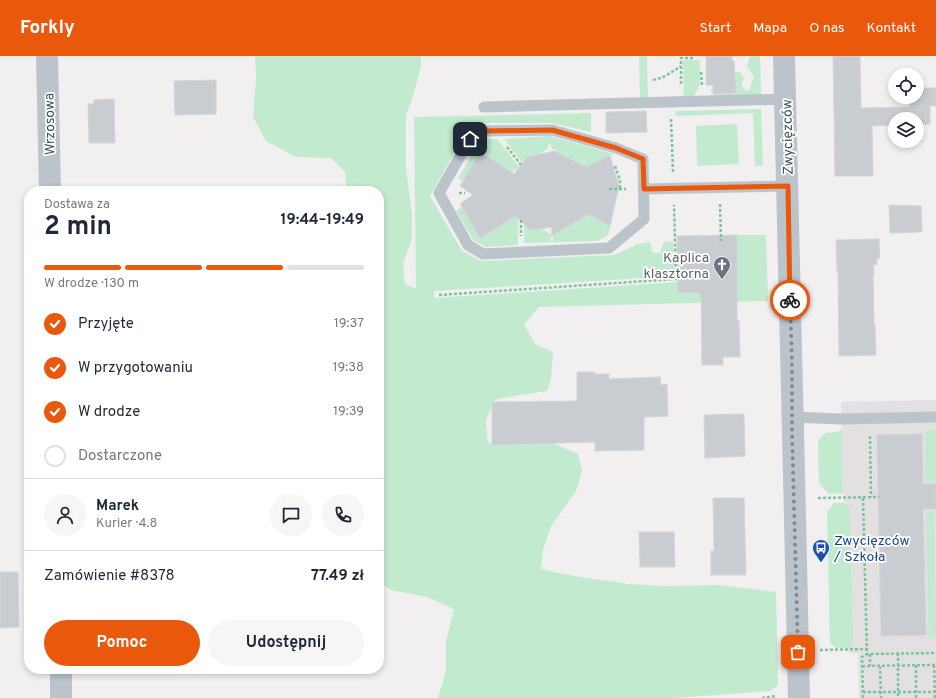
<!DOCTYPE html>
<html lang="pl">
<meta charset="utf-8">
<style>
body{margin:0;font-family:Overpass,sans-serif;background:#f6f6f7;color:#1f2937;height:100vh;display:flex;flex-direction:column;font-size:15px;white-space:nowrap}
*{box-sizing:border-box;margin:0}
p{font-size:13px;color:#747a83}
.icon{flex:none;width:22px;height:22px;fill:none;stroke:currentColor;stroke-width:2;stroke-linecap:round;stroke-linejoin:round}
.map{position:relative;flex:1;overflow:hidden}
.sheet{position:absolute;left:24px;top:130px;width:360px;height:488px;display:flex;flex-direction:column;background:#fff;border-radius:16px;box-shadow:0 2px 6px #0003}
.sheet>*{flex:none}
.tools{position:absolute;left:888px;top:12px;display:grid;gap:8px}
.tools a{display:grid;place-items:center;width:36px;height:36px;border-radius:50%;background:#fff;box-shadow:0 2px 6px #0003;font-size:20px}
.pin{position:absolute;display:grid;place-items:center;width:34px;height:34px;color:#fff;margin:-17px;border-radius:8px;box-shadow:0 2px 6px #0006}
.courier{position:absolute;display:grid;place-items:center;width:40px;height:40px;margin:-20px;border:3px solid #ea580c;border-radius:50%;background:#fff;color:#222;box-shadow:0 1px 5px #0007}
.headline em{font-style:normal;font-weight:700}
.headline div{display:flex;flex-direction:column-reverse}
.headline{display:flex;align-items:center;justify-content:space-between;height:68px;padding:0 20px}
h1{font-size:26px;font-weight:700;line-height:30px}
.bar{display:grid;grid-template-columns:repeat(4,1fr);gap:6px 4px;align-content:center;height:48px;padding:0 20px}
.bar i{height:5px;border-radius:3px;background:#e0e1e3}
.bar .active{background:#ea580c}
.bar p{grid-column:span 4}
.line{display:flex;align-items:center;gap:10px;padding:0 20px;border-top:1px solid #e0e1e3}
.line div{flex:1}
.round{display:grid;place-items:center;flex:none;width:42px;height:42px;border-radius:21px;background:#f6f6f7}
ol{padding:0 20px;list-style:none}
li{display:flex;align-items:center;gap:12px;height:44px}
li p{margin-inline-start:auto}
li .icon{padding:4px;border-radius:50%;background:#ea580c;color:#fff;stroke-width:4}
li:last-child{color:#747a83}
li i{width:22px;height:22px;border:2px solid #e0e1e3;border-radius:50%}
.button{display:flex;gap:8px;margin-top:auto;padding:8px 20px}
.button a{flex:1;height:46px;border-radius:24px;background:#ea580c;color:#fff;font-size:16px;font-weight:700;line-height:46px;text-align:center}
.button a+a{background:#f6f6f7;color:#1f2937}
header{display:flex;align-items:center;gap:24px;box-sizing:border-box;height:56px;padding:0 20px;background:#ea580c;color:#fff}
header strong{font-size:19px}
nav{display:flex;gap:22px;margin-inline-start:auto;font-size:14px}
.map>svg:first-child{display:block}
.education{fill:#e2e0e0}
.green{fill:#c1eace}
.building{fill:#c9ccd1;stroke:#d3d5d9}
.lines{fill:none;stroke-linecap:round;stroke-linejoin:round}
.path{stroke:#7cc59c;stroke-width:2.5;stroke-dasharray:3 2;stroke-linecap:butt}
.lane{stroke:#bbc4ca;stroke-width:11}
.street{stroke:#bbc4ca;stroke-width:22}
.done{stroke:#838a8e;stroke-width:4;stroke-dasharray:0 7.2}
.route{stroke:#ea580c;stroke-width:5}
.labels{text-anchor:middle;stroke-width:3.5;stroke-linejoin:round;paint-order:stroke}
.street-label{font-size:14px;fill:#48535a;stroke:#fff}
.worship-label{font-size:14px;fill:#5b616d;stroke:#fff;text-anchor:end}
.transit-label{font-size:14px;fill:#164399;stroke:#fff;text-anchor:start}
</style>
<header>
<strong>Forkly</strong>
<nav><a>Start</a><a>Mapa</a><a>O nas</a><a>Kontakt</a></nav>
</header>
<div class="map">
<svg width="936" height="642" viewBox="0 0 936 642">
<rect width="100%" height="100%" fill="#f1efef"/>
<polygon class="education" points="936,344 936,642 859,642 858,598 848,596 841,346"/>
<g class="green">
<polygon points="255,0 421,0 421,11 412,43 406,59 406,113 412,158 412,184 403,207 405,228 416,233 414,61 591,57 591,76 552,67 479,67 466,76 430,140 462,195 480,205 614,199 638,188 650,186 653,197 660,197 664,186 673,185 674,220 434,235 434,242 678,226 678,237 737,236 737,179 766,179 768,245 539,251 524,269 535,288 553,296 551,324 547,335 519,339 494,344 486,365 488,387 512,389 550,386 578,398 582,415 576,435 551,470 543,494 541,513 574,520 628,528 665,530 719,529 776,536 778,629 770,635 675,642 438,642 446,615 446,586 454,553 427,541 391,534 379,525 379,135 347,135 345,116 331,102 296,101 266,85 253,61 256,23"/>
<polygon points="639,0 647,0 648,42 640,42"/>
<path d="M750 0H760L761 40H714L710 34 713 32V38H736V28H732V16H739L742 18 744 23C741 28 741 31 746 35L750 34 751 27 754 21C748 9 745 15 750 0Z"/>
<path d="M683 4H700V29L698 31V33C696 36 694 38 694 41H684Z"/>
<polygon points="761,53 763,110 755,110 753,57 676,60 675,55"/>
<polygon points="737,68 739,108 697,110 696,70"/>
<path d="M550 80 614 98 586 111 551 92V88L549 87 548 92 536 101C529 99 525 101 523 108L504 83Z"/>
<polygon points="482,83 497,83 519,111 512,116 481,96 463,125 458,122"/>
<polygon points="462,151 480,182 516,160 518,162 518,189 486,191 473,184 456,155"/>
<polygon points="589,158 610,170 608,179 598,185 524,187 524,166 526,170 532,174 537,173 539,171 551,179 551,185 553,185 553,179"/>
<polygon points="842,373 843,437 829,438 819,427 818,385 825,377 837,376"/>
<rect x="925" y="374" width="11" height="52"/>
<polygon points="834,447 844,447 850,453 853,589 848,592 836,592 830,587 827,456"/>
<polygon points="926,455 934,455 936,582 929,582"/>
</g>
<g class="building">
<polygon points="706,0 732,0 732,5 734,5 736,37 713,38 713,29 706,29"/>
<polygon points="833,0 860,0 861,52 910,51 909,41 917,41 917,32 936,32 936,50 930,50 930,68 917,69 917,63 895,63 895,69 872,70 873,120 835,120"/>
<polygon points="216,24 216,58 175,59 174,25"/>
<polygon points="114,43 115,87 89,87 88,48 94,48 94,44"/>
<polygon points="646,55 647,76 606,77 606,56"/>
<polygon points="555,95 586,111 610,100 619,130 610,170 589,158 551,180 552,171 532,174 528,172 516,160 480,182 460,148 473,139 460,130 481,96 514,118 527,101"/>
<polygon points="889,149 921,150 922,176 890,177"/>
<polygon points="737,179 737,264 739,264 740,301 723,301 723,309 702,309 701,237 678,237 677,180"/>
<polygon points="879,183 880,202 877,202 877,209 873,209 874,218 873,218 874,268 875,268 876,299 839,300 838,215 837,215 836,184"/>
<polygon points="577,316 595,316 595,318 609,318 609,323 660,321 661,329 667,328 668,360 644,361 644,394 595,395 595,386 492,389 492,346 577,345"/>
<polygon points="744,358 745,400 705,402 704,359"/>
<polygon points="922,378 923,428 936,428 936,453 923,453 926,579 881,580 877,379"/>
<polygon points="713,442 744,442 746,519 711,519 711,495 714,495"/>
<polygon points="639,476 674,476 675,511 640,511"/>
<polygon points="0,516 18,516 19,571 0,572"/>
</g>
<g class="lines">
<g class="path">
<path d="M653 24C664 22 672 16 681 10"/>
<polyline points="681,28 681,2 693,2 693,0"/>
<polyline points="702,29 701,15 702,15"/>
<polyline points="671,63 673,116"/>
<polyline points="507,91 521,109"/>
<polyline points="615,110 620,124 620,133"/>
<polyline points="609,133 626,133"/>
<polyline points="459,137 465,137"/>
<polyline points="720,148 721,185"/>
<polyline points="521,164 521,180"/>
<polyline points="439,239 676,223 674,149"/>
<polyline points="870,380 871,441"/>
<polyline points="818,442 879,441"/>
<polyline points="863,442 867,598 936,597"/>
<polyline points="820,594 867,593"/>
<polyline points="898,597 898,642"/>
<polyline points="870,598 870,610"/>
<polyline points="916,609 916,642"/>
<polyline points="934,609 935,642"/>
<polyline points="862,610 936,609"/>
<polyline points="880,610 881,642"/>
<polyline points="863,636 935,636"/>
<polyline points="762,642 776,640"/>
<polyline points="863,642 862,601 867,598"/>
</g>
<g class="lane">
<polyline points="484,51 786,43"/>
<polygon points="552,74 616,92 643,103 644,163 609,192 483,198 468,189 439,137 470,83 482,75"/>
<polyline points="644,133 788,130"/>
<polyline points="792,361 841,363 936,361"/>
</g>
<g class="street">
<polyline points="47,0 50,135"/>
<path d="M784 0C790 214 794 428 799 642"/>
<polyline points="61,613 61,642"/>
</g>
</g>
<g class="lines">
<polyline class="done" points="790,244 792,306 792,376 798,596"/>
<polyline class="route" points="470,83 482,75 552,74 616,92 643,103 644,133 788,130 790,244"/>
</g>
<defs>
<symbol id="church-pin" viewBox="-11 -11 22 30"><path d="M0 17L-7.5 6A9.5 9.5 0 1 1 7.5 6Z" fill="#6b7280" stroke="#fff"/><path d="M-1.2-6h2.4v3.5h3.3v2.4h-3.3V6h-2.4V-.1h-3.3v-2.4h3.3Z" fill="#fff"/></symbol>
<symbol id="bus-pin" viewBox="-11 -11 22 30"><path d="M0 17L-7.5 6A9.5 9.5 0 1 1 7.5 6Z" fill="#1a4fb4" stroke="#fff"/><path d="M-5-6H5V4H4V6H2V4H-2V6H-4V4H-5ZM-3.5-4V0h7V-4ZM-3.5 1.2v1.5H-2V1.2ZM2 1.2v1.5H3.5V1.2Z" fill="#fff"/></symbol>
</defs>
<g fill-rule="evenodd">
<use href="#church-pin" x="712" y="199" width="20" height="27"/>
<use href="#bus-pin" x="811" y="482" width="20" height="27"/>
</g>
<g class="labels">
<g class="street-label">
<text transform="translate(49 68) rotate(-91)" y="5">Wrzosowa</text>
<text transform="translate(787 81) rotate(-91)" y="5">Zwycięzców</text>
</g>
<g class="worship-label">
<text x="709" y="206">Kaplica<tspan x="709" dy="16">klasztorna</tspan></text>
</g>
<g class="transit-label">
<text x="834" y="489">Zwycięzców<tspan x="834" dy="16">/ Szkoła</tspan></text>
</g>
</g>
</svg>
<div class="tools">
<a><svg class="icon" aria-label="locate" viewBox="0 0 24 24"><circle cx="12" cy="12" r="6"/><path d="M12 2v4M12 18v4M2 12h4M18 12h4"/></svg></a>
<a><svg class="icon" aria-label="layers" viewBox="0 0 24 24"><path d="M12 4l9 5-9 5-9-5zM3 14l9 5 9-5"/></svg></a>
</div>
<div class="pin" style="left:798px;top:596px;background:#ea580c"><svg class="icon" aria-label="bag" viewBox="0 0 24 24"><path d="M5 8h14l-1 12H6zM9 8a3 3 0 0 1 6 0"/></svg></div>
<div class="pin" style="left:470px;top:83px;background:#1f2937"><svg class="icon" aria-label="home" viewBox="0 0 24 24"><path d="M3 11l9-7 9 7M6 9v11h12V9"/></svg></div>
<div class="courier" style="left:790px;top:244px"><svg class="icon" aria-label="bike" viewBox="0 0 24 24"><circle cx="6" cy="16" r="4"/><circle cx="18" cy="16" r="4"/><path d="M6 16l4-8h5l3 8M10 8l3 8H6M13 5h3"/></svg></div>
<section class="sheet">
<div class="headline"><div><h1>2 min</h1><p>Dostawa za</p></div><em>19:44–19:49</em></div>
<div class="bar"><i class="active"></i><i class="active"></i><i class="active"></i><i></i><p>W drodze · 130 m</p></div>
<ol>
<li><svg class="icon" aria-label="check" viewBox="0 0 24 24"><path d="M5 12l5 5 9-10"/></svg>Przyjęte<p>19:37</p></li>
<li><svg class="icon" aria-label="check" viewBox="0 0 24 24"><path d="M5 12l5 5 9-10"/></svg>W przygotowaniu<p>19:38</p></li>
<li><svg class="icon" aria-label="check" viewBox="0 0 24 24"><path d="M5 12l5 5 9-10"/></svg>W drodze<p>19:39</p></li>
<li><i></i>Dostarczone</li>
</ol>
<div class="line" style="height:72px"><a class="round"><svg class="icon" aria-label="person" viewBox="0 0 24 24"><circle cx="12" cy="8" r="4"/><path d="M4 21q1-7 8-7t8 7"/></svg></a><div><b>Marek</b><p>Kurier · 4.8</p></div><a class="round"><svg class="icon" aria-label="chat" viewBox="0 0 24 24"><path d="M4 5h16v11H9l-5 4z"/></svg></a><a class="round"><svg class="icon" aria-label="phone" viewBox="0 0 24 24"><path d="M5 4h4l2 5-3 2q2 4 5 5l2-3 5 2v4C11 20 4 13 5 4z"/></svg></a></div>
<div class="line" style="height:52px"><div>Zamówienie #8378</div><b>77.49 zł</b></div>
<div class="button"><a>Pomoc</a><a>Udostępnij</a></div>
</section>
</div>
